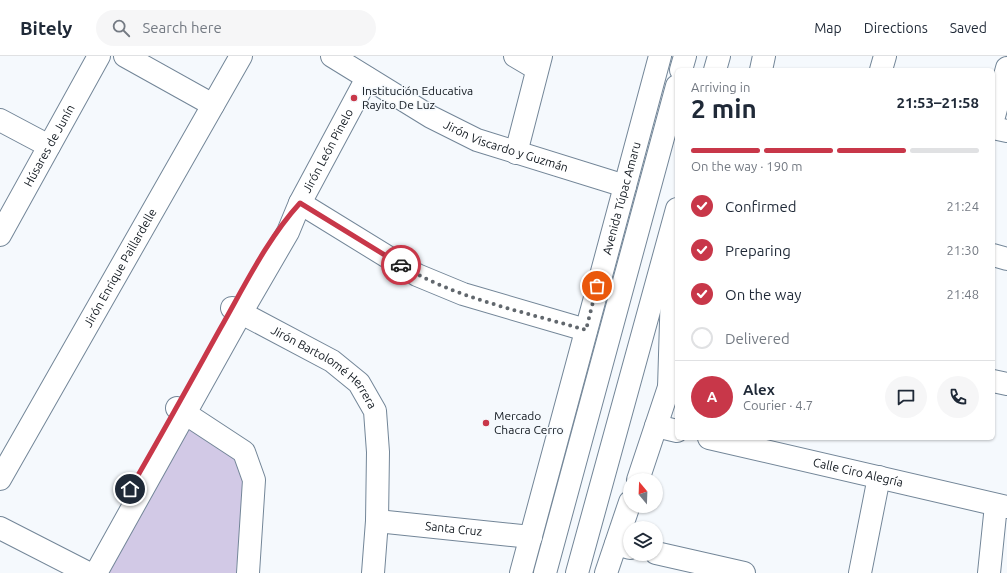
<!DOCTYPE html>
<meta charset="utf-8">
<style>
body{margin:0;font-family:Ubuntu,sans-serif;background:#f6f6f7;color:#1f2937;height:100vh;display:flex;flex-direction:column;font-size:15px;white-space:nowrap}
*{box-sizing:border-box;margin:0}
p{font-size:13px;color:#747a83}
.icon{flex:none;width:22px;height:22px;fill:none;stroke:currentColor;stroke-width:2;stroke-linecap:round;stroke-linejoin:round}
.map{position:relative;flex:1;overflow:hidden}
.side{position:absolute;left:675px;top:12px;width:320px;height:372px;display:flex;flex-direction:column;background:#fff;border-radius:6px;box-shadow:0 1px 3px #0004}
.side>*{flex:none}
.needle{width:26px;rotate:341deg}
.tools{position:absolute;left:623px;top:417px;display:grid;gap:8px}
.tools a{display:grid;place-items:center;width:40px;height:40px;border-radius:50%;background:#fff;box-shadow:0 1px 3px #0004;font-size:20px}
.pin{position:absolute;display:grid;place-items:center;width:34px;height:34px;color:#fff;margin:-17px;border:2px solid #fff;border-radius:50%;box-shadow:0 1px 4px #0007}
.courier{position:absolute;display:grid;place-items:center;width:40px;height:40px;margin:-20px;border:3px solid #c83749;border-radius:50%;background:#fff;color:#222;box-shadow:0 1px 5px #0007}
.summary em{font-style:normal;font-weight:600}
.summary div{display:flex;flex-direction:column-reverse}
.summary{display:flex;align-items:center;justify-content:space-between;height:68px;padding:0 16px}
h1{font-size:26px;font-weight:600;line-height:30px}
.bar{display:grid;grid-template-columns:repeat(4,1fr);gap:6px 4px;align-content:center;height:48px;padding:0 16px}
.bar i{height:5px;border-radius:3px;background:#e0e1e3}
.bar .selected{background:#c83749}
.bar p{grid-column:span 4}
.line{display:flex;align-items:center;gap:10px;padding:0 16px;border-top:1px solid #e0e1e3}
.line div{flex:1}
.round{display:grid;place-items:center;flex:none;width:42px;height:42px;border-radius:21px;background:#f6f6f7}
ol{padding:0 16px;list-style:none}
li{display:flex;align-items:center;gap:12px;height:44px}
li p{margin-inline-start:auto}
li .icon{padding:4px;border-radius:50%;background:#c83749;color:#fff;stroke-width:4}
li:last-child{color:#747a83}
li i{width:22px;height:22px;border:2px solid #e0e1e3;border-radius:50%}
header{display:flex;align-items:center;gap:24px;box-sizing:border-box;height:56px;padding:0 20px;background:#fff;border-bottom:1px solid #e0e1e3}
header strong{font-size:19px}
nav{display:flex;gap:22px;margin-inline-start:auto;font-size:14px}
.search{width:280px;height:36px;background:#f6f6f7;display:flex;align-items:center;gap:10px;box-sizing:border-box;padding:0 14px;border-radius:22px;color:#747a83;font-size:15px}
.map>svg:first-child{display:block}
.green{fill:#d2c9e6}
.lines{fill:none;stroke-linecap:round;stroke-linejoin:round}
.minor-casing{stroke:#738698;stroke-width:24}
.major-casing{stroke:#738698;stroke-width:24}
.highway-casing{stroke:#738698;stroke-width:24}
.minor{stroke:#fff;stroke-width:22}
.major{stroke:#fff;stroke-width:22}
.highway{stroke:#fff;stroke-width:22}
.done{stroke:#61676d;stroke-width:4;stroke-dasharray:0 7.2}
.route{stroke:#c83749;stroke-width:5}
.poi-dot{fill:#c83749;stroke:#f5f9fd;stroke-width:1.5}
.labels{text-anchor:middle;stroke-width:3;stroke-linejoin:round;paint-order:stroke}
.poi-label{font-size:12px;fill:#11181f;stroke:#f5f9fd;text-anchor:start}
.street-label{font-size:12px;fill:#11181f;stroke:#f5f9fd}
</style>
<header>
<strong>Bitely</strong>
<div class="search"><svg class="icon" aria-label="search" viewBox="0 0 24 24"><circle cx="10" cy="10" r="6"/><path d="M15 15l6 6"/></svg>Search here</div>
<nav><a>Map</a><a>Directions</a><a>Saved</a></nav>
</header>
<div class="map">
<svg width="1007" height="517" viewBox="0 0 1007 517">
<rect width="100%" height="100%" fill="#f5f9fd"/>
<polygon class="green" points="189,370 234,402 244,426 236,517 107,517"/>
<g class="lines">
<defs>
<g id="minor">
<polyline points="125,0 213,49"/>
<path id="s1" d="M332 0 431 61 477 84 625 130"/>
<polyline points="515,0 537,13"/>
<polyline points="881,14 885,0"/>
<polyline points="0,64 49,90"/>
<polyline points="993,64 1007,12"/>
<polyline points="993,72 1007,75"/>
<polyline points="516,97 541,0"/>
<polyline points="300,147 417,219 463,238 586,274"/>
<path id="s2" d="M0 179 99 0"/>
<polyline points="993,199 1007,203"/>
<path id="s3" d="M232 252 332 305 359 327 375 355 378 396 377 465 373 517"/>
<polyline points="993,325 1007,328"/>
<polyline points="177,352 244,396 254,424 248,517"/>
<polyline points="656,370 677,375"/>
<path id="s4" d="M709 382 1007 451"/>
<path id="s5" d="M0 423 241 0"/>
<path id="s6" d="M377 465 531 481"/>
<polyline points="0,472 88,517"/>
<polyline points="616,488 630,492"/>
<polyline points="656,497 744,517"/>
<path id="s7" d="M96 517 241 257 288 176 300 147 367 22"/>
<polyline points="860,517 879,421"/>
<polyline points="989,517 996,449"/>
</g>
<g id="major">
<polyline points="761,14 764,0"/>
<polyline points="638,424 675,313"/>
<path id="s8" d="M521 517 660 0"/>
<polyline points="606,517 630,446"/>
</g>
<g id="highway">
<polyline points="681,14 685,0"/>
<polyline points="715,14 719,0"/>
<polyline points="669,332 673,199"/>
<polyline points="545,517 677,30"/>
<polyline points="577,517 677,153"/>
</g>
</defs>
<use href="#minor" class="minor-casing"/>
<use href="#major" class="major-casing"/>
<use href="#highway" class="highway-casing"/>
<use href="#minor" class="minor"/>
<use href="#major" class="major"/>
<use href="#highway" class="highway"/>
</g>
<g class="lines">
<path class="done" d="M401 209C454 242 525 256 586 274L597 230"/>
<path class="route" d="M130 433C161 380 190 327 220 273 244 231 267 183 300 147L401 209"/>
</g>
<g class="poi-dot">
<circle cx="354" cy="42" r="4"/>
<circle cx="486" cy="367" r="4"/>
</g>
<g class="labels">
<g class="poi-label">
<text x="362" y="39">Institución Educativa<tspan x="362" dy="14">Rayito De Luz</tspan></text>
<text x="494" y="364">Mercado<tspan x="494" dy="14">Chacra Cerro</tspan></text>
</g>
<g class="street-label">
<text dy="4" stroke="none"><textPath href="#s2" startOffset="102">Húsares de Junín</textPath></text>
<text dy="4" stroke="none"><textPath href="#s1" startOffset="197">Jirón Viscardo y Guzmán</textPath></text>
<text dy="4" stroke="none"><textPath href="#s7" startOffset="482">Jirón León Pinelo</textPath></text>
<text dy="4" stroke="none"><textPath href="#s8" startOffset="388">Avenida Túpac Amaru</textPath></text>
<text dy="4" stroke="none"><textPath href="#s5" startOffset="243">Jirón Enrique Paillardelle</textPath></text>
<text dy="4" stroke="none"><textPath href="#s3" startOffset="111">Jirón Bartolomé Herrera</textPath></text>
<text dy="4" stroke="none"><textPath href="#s4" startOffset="153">Calle Ciro Alegría</textPath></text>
<text dy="4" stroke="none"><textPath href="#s6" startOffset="77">Santa Cruz</textPath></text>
</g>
</g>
</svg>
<div class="tools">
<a><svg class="needle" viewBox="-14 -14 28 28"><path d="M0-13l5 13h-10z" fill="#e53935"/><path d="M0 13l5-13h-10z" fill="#747a83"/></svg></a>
<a><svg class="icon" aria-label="layers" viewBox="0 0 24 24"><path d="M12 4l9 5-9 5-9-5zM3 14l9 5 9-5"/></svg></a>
</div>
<div class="pin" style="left:597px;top:230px;background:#ea580c"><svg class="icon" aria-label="bag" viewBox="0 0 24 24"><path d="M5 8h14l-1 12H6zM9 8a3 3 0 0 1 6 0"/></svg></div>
<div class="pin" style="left:130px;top:433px;background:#1f2937"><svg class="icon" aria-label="home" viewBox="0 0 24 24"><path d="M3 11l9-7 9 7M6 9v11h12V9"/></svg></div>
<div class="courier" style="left:401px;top:209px"><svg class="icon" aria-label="car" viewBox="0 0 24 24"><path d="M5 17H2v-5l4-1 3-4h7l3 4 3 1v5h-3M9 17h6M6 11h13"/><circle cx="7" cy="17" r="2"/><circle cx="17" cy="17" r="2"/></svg></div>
<section class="side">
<div class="summary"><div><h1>2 min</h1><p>Arriving in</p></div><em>21:53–21:58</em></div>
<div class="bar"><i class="selected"></i><i class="selected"></i><i class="selected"></i><i></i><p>On the way · 190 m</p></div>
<ol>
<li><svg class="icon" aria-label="check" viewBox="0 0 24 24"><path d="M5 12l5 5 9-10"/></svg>Confirmed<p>21:24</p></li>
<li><svg class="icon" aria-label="check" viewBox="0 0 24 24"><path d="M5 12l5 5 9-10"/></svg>Preparing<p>21:30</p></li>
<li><svg class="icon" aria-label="check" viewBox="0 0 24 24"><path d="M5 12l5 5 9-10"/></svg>On the way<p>21:48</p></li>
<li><i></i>Delivered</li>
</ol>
<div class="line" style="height:72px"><b class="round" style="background:#c83749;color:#fff">A</b><div><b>Alex</b><p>Courier · 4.7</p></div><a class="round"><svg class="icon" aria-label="chat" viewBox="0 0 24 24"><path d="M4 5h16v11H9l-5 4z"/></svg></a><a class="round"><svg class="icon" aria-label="phone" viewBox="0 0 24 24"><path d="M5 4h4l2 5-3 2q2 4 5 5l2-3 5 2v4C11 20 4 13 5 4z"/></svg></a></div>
</section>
</div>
